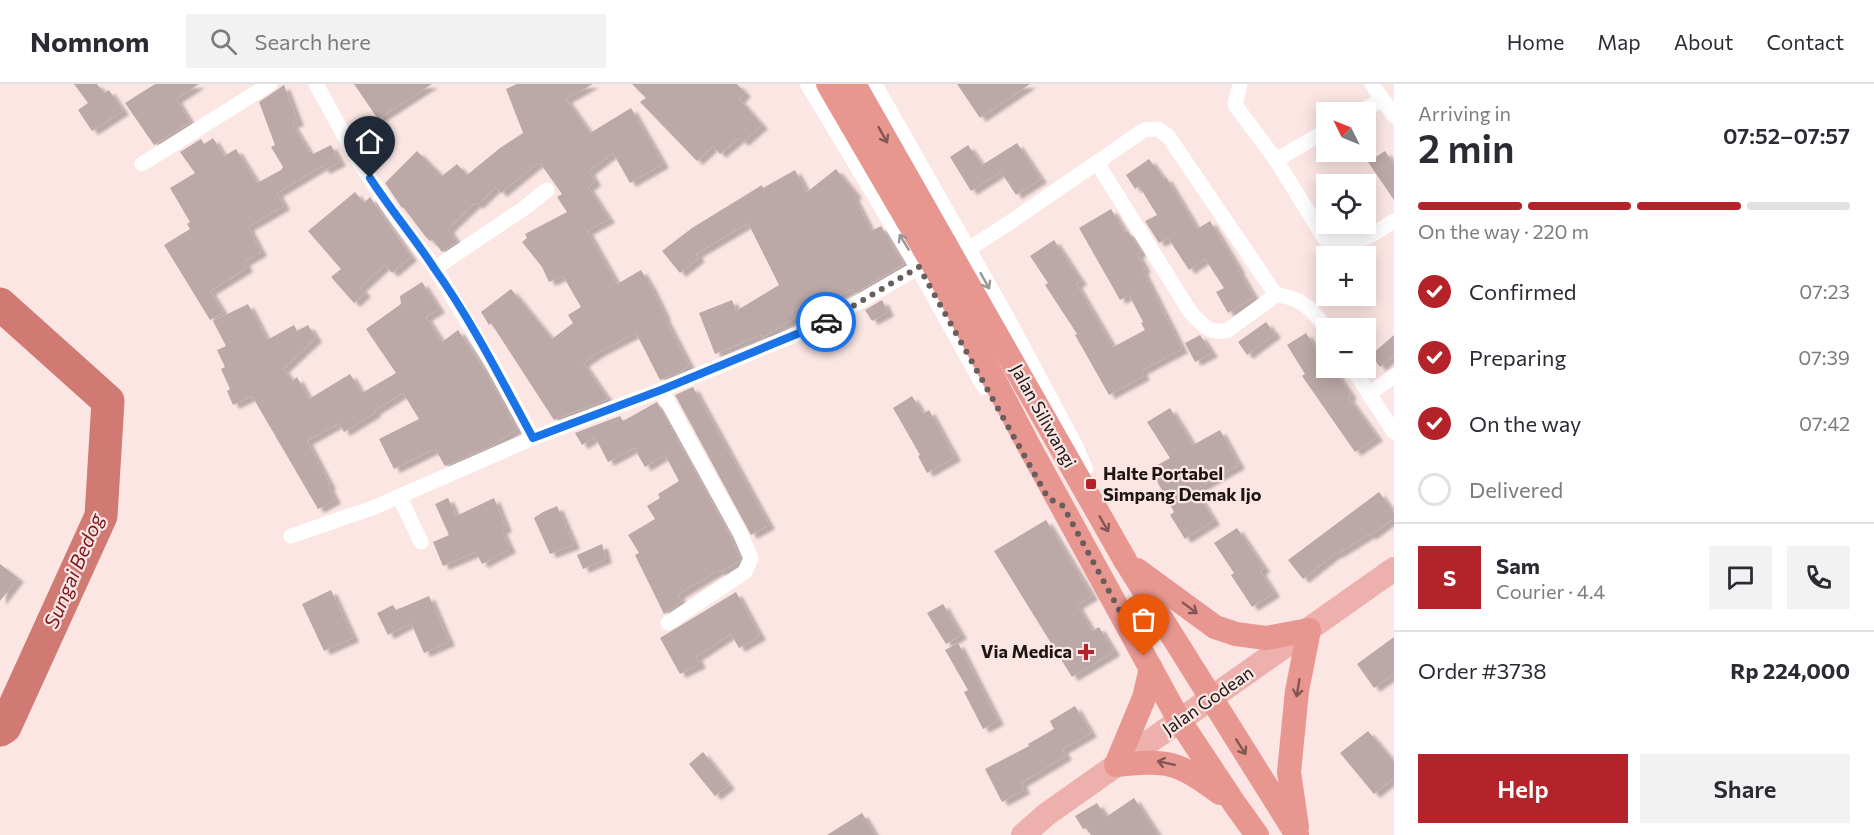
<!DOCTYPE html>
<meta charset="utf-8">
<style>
body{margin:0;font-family:Commissioner,sans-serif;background:#f2f2f3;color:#2b2b33;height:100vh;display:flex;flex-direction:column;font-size:22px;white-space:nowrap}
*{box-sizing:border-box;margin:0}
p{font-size:20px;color:#7c7c81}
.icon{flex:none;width:33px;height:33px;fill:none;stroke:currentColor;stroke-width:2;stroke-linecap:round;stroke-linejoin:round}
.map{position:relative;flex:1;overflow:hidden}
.drawer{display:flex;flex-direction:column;background:#fff;width:480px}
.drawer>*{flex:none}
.needle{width:39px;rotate:313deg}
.tools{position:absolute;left:1316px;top:18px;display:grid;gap:12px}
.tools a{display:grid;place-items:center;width:60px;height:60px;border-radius:0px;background:#fff;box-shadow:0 3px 15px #0003;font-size:30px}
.pin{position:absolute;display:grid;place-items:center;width:51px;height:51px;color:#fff;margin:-62px -26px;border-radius:50% 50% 50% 0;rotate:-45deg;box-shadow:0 0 6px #0007}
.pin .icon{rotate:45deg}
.courier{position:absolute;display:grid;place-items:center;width:60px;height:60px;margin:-30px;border:4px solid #1a73e8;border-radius:50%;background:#fff;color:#222;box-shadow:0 2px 8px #0007}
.overview em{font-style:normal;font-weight:600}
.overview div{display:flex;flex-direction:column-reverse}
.overview{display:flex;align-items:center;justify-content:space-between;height:102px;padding:0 24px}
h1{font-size:39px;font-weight:600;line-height:45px}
.bar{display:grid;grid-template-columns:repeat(4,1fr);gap:9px 6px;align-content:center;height:72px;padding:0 24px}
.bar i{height:8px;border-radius:4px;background:#e1e1e2}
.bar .current{background:#b4232a}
.bar p{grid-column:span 4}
.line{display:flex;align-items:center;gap:15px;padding:0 24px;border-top:2px solid #e1e1e2}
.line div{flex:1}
.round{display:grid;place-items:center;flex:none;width:63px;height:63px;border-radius:0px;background:#f2f2f3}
ol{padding:0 24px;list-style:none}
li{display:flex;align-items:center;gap:18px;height:66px}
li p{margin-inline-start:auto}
li .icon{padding:6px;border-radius:50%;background:#b4232a;color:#fff;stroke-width:4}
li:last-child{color:#7c7c81}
li i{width:33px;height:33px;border:3px solid #e1e1e2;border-radius:50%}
.cta{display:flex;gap:12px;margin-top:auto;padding:12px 24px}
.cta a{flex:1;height:69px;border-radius:0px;background:#b4232a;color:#fff;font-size:24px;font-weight:600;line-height:69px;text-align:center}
.cta a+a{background:#f2f2f3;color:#2b2b33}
header{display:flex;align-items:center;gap:36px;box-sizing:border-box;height:84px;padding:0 30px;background:#fff;border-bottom:2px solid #e1e1e2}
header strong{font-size:28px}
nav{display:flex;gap:33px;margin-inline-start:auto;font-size:21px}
.search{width:420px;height:54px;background:#f2f2f3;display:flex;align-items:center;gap:15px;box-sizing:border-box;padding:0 21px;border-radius:0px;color:#7c7c81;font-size:22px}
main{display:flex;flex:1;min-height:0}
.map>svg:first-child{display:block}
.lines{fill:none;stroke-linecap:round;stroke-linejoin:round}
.river{stroke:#d17a74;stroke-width:33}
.building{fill:#bca9a7;filter:url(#shadow)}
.minor{stroke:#fff;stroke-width:15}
.tertiary{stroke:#fff;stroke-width:18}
.primary{stroke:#eeb0ac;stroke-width:24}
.trunk{stroke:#e89690;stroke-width:24}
.oneway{stroke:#825652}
.oneway2{stroke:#999695}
.done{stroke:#6a5e5d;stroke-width:6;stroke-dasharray:0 10.8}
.route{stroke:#1a73e8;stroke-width:8}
.poi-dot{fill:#b4232a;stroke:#fbe6e4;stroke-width:2}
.labels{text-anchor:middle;stroke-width:4.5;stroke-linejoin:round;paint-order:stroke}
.street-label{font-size:18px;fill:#1c1514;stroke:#fbe6e4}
.poi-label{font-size:18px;font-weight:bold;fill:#1c1514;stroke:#fbe6e4;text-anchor:start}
.water-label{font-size:20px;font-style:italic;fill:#7f161b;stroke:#fbe6e4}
</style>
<header>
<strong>Nomnom</strong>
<div class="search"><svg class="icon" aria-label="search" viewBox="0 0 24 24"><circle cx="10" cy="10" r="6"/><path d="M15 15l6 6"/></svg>Search here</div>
<nav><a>Home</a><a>Map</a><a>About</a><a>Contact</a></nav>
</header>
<main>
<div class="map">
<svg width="1394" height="751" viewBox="0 0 1394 751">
<defs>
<filter id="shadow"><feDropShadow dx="6" dy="4" stdDeviation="1.5" flood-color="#0004"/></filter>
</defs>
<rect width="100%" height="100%" fill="#fbe6e4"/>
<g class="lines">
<polyline class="river" points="0,220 108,317 101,432 5,643 0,646"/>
</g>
<g class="building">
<polygon points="74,0 97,0 104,9 109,6 123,27 92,47 78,26 88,19"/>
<polygon points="155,0 199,0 176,15 190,38 154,61 125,19"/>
<polygon points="354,0 432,0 378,35"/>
<polygon points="517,0 593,0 566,15 590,49 631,24 663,80 630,99 613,69 589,87 595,98 588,103 609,135 587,147 617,200 641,186 650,201 665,232 664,233 689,281 683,285 684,286 660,296 636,249 599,268 583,279 608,315 554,336 491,239 489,241 481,228 511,205 552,255 573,239 568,231 581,223 563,192 549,198 542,183 522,158 527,154 525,150 567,128 557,113 562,110 540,79 535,81 501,109 496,103 477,121 475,119 448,145 457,158 442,168 432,155 430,157 425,152 403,123 402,124 385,99 417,67 442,92 457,80 467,91 500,64 523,49 506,5"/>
<polygon points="632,0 737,0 745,9 739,15 762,41 743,58 739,54 720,70 713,62 697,77 640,18 646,14"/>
<polygon points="957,0 1030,0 980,34"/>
<polygon points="284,1 298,38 292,40 309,68 310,67 313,70 331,61 340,78 324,86 322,82 277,109 284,122 248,143 261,168 244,178 247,184 210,207 223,228 210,236 164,161 190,145 187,140 190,138 170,104 195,89 180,68 201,55 204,60 213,54 224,72 236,65 257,99 281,86 283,83 271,63 275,61 259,18"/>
<polygon points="1017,59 1041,95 1016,111 1001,88 971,107 950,73 968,61 982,81"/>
<polygon points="1385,67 1394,81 1394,116 1368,78"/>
<polygon points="1149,75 1164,95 1166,93 1197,145 1210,137 1239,185 1238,186 1254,213 1228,229 1216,208 1224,204 1205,175 1189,186 1168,154 1159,159 1145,137 1157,131 1139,102 1135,105 1126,91"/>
<polygon points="836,85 856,110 853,112 871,147 881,142 904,180 855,209 853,205 835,213 831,205 791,228 795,234 763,253 761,251 715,270 699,229 732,216 736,227 779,201 748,139 696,170 699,174 680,189 662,167 692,144 762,101 763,104 795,86 807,108"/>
<polygon points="355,108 364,119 370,113 411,173 392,189 385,181 360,204 365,209 354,219 331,193 341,185 308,147"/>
<polygon points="1111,125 1125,149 1128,147 1141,168 1137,170 1145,185 1142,186 1182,265 1141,287 1144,292 1109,311 1075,251 1077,250 1045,201 1048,199 1030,172 1054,156 1081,197 1076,200 1113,263 1145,246 1141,239 1143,238 1129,211 1120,216 1079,144"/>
<polygon points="422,198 439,225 426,233 442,258 458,246 486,288 517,345 491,362 445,382 435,365 394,385 379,355 419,335 403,309 374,327 375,329 344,348 339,339 307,357 330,401 328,402 335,416 318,425 252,312 233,321 227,307 230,305 221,285 225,283 217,266 226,262 213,237 248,220 267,256 294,241 297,247 308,241 316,254 283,285 293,297 297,293 309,315 350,290 362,309 396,289 366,245 401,220 400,212"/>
<polygon points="882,216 888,228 872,237 865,226"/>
<polygon points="1266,238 1275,250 1247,271 1238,258"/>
<polygon points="1306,249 1326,280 1326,284 1333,284 1351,311 1348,313 1377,353 1355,368 1302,292 1305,290 1287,261"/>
<polygon points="1200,251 1212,269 1195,278 1185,259"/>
<polygon points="1394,251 1394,271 1380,283 1371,271"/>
<polygon points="693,303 769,441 751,451 675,311"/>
<polygon points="912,312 923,330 929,326 955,373 927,389 918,372 920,371 893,324"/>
<polygon points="657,318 731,453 740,474 739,477 720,488 719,486 678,511 682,518 664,530 635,471 639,469 628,451 655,435 647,422 660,414 658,410 679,397 665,371 645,383 634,364 608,378 595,353 582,361 575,349 620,332 623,337"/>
<polygon points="1170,324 1193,361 1220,346 1239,381 1195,406 1214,437 1185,455 1170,431 1174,428 1150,385 1170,374 1147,338"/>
<polygon points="1379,408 1394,429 1394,434 1370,452 1369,450 1337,470 1336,469 1303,495 1288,476"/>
<polygon points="448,414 456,432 494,414 506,444 501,446 510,465 482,480 476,468 443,482 433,458 449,451 435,420"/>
<polygon points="557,422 574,461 550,470 534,434 543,428"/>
<polygon points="1046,436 1092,512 1077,521 1092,547 1099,543 1114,568 1072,593 994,467"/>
<polygon points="1237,444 1264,484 1260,487 1274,509 1252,523 1231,491 1234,489 1214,459"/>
<polygon points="602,460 606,475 583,485 577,471"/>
<polygon points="0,480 18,494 0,517"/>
<polygon points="331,506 353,554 324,567 302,520"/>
<polygon points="736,508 760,552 739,564 731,550 696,573 700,580 680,590 660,554"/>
<polygon points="429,512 449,558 424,569 411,539 388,551 377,529 393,521 396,526"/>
<polygon points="943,520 961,551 946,560 927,529"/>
<polygon points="1394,553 1394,590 1374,604 1357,580"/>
<polygon points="958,559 998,637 983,645 964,608 968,606 945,566"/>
<polygon points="1075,622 1091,649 1062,666 1066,672 1021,699 1024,706 1002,718 985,685 1029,662 1028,660 1054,645 1050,637"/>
<polygon points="1368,647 1394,678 1394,694 1374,710 1340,669"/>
<polygon points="703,668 729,701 715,712 689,680"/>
<polygon points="1134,714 1158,751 1091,751 1086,744 1083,745 1075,732 1097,719 1106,733"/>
<polygon points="862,729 875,751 827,751"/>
</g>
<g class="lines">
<g class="minor">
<polyline points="316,0 358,77 394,130 435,184 492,279 533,354 661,306 819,241 919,183"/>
<path d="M1240 0 1235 21 1276 76 1325 155C1362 160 1363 156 1394 137"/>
<polyline points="1372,0 1394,32"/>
<polyline points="1359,28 1382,16"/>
<polyline points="1276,76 1326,47"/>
<path d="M1097 79 1191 229C1202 241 1211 251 1228 246L1276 211C1300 213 1313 225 1326 245"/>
<polyline points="142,80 270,0"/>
<polyline points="967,166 1009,139 1144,46 1158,45 1168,52 1276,211"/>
<polyline points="435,184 523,125 547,106"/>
<polyline points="1352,284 1394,348"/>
<polyline points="661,306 740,449 751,474 745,488 668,539"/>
<polyline points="1369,310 1394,292"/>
<polyline points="399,412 421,458"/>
<polyline points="291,452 375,423 533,354"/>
</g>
<g class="tertiary">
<polyline points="809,0 919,183 985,302"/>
<polyline points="873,0 1007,236 1074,362 1084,385"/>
</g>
<polyline class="primary" points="1023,751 1047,730 1394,485"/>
<g class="trunk">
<polyline points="828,0 937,187 1030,364 1179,636 1234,719 1257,751"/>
<polyline points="854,0 1126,478 1297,751"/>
<polyline points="1137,486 1215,543 1236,550 1266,554 1309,546 1297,607 1289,688 1297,743"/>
<path d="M1151 584 1144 614 1116 681C1169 676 1176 677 1220 709"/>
</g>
</g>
<defs><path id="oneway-shaft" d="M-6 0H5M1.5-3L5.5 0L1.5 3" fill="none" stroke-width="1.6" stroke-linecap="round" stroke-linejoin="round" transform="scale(1.5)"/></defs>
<g class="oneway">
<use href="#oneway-shaft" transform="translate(883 51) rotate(61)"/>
<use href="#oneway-shaft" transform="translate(1104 440) rotate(60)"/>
<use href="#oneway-shaft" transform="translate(1190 524) rotate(37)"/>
<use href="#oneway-shaft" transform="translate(1298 604) rotate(99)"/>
<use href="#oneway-shaft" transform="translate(1241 663) rotate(58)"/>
<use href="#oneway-shaft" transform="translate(1166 679) rotate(-168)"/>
</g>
<g class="oneway2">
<use href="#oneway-shaft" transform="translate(904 158) rotate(-121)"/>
<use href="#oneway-shaft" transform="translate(985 197) rotate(61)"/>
</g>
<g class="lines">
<polyline class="done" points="826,238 919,183 1048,414 1063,422 1144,572"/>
<path class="route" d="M370 94C390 125 414 153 434 184 472 237 502 297 533 354L661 306 826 238"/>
</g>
<g class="poi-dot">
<rect x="1085" y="394" width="12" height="12" rx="3"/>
<path d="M1083 559h6v6h6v6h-6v6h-6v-6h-6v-6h6z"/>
</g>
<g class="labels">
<g class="street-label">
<text transform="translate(1043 332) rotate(61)" y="6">Jalan Siliwangi</text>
<text transform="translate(1208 617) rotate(-35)" y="6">Jalan Godean</text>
</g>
<g class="poi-label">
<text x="1103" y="396">Halte Portabel<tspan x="1103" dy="21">Simpang Demak Ijo</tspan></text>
<text x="1072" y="574" text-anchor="end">Via Medica</text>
</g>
<g class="water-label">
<text transform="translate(74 487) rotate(-67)" y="7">Sungai Bedog</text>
</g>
</g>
</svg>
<div class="tools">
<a><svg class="needle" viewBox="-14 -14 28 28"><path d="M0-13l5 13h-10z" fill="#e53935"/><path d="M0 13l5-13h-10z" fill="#7c7c81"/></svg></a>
<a><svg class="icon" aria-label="locate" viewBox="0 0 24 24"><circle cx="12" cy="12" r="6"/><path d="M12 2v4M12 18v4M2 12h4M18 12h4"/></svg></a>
<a>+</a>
<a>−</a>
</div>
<div class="pin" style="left:1144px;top:572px;background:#ea580c"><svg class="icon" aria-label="bag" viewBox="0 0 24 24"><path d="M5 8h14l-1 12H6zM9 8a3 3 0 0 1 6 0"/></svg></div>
<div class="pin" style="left:370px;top:94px;background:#1f2937"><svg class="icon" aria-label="home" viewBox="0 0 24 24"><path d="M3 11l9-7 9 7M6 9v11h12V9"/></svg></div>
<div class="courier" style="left:826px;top:238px"><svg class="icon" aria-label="car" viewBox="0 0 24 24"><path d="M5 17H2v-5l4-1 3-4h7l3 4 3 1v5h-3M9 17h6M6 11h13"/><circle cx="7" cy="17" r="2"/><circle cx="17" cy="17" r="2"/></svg></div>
</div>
<section class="drawer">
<div class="overview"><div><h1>2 min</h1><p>Arriving in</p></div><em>07:52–07:57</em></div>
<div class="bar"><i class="current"></i><i class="current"></i><i class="current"></i><i></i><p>On the way · 220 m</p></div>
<ol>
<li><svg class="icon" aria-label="check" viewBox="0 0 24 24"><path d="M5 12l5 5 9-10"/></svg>Confirmed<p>07:23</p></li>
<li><svg class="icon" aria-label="check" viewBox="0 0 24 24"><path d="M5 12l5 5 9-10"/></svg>Preparing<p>07:39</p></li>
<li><svg class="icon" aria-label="check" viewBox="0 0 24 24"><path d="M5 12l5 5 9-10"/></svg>On the way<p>07:42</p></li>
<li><i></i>Delivered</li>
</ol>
<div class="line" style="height:108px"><b class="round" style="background:#b4232a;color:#fff">S</b><div><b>Sam</b><p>Courier · 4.4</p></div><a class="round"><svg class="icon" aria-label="chat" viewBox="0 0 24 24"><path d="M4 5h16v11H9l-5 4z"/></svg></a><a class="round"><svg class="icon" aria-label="phone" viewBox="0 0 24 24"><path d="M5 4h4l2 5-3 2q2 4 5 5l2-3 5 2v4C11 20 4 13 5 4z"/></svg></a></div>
<div class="line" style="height:78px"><div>Order #3738</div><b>Rp 224,000</b></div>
<div class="cta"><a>Help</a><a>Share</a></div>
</section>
</main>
